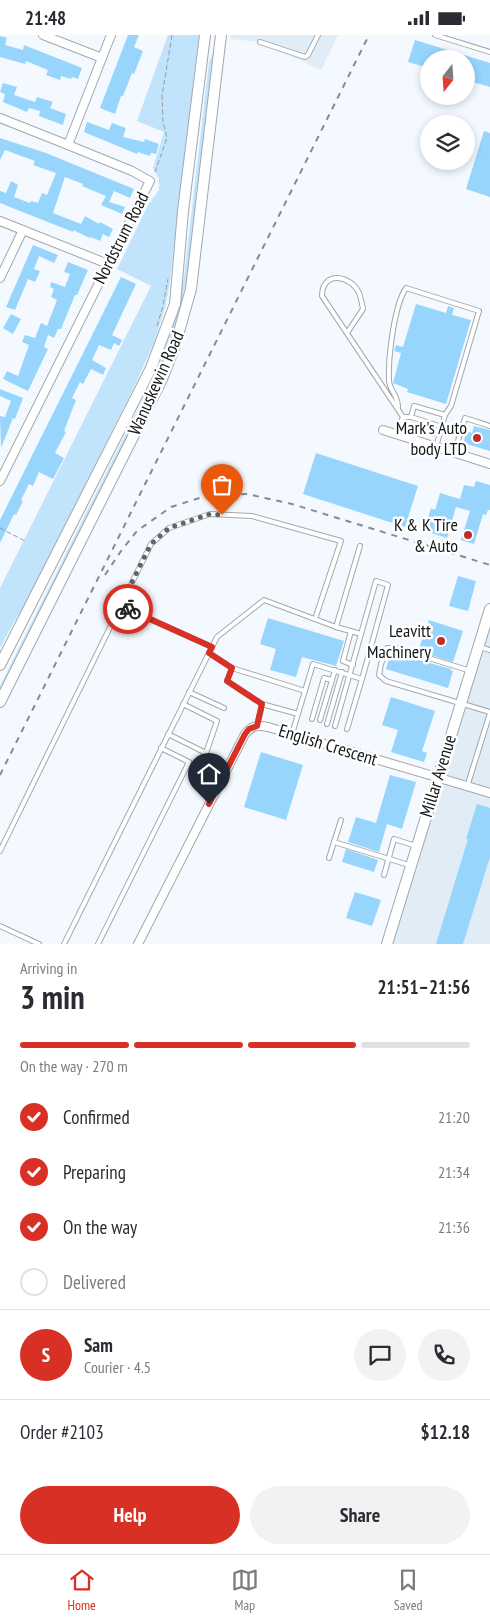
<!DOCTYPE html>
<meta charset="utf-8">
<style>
body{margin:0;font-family:"PT Sans Narrow",sans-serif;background:#f2f2f3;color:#2b2b33;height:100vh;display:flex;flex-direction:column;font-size:19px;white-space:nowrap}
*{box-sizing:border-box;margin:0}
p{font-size:16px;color:#7c7c81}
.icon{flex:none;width:28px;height:28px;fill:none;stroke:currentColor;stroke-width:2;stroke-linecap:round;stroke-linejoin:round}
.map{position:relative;height:909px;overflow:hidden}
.sheet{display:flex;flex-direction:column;background:#fff;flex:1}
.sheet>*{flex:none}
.needle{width:32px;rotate:197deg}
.controls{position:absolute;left:420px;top:15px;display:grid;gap:10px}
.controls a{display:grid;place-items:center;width:55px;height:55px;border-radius:50%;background:#fff;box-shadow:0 2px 8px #0003;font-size:25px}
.pin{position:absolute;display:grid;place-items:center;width:42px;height:42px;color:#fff;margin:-51px -21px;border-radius:50% 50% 50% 0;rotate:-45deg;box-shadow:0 0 5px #0007}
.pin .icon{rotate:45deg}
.courier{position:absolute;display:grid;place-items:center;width:50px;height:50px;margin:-25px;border:4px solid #d93025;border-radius:50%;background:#fff;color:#222;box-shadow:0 1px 6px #0007}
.head em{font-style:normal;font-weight:700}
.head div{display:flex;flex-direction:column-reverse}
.head{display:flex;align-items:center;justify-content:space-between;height:85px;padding:0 20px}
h1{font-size:32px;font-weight:700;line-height:38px}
.bar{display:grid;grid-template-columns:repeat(4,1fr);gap:8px 5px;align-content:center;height:60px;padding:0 20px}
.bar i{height:6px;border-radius:4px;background:#e1e1e2}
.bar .on{background:#d93025}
.bar p{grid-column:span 4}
.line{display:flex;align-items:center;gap:12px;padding:0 20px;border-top:1px solid #e1e1e2}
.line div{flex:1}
.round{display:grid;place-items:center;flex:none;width:52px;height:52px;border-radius:26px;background:#f2f2f3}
ol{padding:0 20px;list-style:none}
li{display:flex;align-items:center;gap:15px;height:55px}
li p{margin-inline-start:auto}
li .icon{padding:5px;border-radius:50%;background:#d93025;color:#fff;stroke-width:4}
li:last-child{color:#7c7c81}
li i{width:28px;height:28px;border:2px solid #e1e1e2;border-radius:50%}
.action{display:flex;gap:10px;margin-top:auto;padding:10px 20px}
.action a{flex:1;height:58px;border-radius:30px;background:#d93025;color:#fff;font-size:20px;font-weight:700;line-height:58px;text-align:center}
.action a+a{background:#f2f2f3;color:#2b2b33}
.status{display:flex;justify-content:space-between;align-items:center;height:35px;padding:0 25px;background:#fff;direction:ltr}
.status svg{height:14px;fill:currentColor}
.tab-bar{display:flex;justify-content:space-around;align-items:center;height:70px;border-top:1px solid #e1e1e2;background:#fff;font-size:14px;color:#7c7c81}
.tab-bar a{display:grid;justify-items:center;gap:2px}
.tab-bar .on{color:#d93025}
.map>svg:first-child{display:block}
.built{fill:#e0edf7}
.green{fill:#c1e4fc}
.building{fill:#97d5fd}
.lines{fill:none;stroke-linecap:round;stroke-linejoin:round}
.lane-casing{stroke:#a2a8ad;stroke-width:6}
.street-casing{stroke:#a2a8ad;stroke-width:10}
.secondary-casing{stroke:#a2a8ad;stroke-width:12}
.path{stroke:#979c9f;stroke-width:1;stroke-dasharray:5 2.5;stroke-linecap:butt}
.lane{stroke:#fff;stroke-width:4}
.street{stroke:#fff;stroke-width:8}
.secondary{stroke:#fff;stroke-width:10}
.rail{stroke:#868b8e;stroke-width:2;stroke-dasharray:6 6;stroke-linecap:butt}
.done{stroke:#616568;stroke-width:5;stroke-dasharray:0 9}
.route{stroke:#d93025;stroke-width:6}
.poi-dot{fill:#bc2e28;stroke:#fff;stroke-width:2}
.labels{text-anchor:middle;stroke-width:5;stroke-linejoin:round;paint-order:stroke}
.street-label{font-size:18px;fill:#131617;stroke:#fff}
.poi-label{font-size:18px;fill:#131617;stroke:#fff;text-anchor:end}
</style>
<div class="status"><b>21:48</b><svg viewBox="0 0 49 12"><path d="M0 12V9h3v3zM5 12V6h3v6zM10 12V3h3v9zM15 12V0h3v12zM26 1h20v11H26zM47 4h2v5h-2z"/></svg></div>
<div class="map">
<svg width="490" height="909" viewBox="0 0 490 909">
<rect width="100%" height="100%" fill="#f3f9fe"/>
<g class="built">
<polygon points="230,0 338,0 321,35 260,7 230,4"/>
<polygon points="490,574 490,909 387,909"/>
</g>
<g class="green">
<polygon points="168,0 199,0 169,253 165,273 154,308 133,354 25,571 15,585 0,613 0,553 151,251 117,234 148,170 159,155 159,144 153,133 164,97 137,86"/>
<polygon points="213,19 190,224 183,263 172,306 147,364 0,654 0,651 153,344 170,300 184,242 209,27"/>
</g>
<g class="building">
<polygon points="128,0 139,0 134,12 143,16 134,39 132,38 123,61 121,61 115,79 100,73"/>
<polygon points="0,1 7,3 5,10 23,15 24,10 82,33 78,44 72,42 71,44 61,41 60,45 46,40 48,35 26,26 25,29 0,22"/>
<polygon points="415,5 490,28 490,52 466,45 466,24 429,24 429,33 408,27"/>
<polygon points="3,48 17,52 14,60 35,67 37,62 53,67 50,73 66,79 63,90 39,81 40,76 29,73 27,77 3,67 5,59 0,57"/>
<polygon points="87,87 109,95 112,88 126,93 123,102 144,107 145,104 159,109 156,119 151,118 150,121 138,117 137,119 91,100 84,97"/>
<polygon points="484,96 490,98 490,162 466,154"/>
<polygon points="0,103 46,118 134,154 130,163 114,156 109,167 125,172 122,179 101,170 106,161 82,151 83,149 65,142 53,178 81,189 85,181 99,189 100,187 113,194 109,202 103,199 100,206 91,202 90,203 73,195 73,197 0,168 0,156 6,158 11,146 18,150 14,162 30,168 31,166 38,168 42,158 47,160 56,138 33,130 35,126 5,115 0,125"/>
<polygon points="33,210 58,220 54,228 39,221 34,234 40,236 35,247 28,244 15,275 6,272"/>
<polygon points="68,227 88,235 77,260 75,260 61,294 58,294 54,303 48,300 44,312 48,314 28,356 3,344 7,336 18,341 29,310 22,307 25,300 35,303 41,288 47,291 57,265 51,262 54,254 50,252 51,247 65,252 70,239 64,237"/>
<polygon points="121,242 136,249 112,300 122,305 119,311 114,308 111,315 99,310 92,325 106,333 103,340 91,334 83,349 80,347 72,363 76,365 64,396 66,397 55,418 64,423 53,444 39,437 33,451 29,449 21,465 23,466 16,480 14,479 0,508 0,485"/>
<polygon points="416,269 446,278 448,271 454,273 452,280 471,285 446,369 407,357 408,354 393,348 401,318 394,316 396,310 403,312"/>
<polygon points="11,279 21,284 13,299 3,293"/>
<polygon points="0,354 23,363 15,384 13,383 1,413 0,381 5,382 11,366 0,361"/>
<polygon points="474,391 490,395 490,416 463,408 467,396 472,398"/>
<polygon points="316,418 418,451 405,492 303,459"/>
<polygon points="476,446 490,450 490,475 488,475 486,480 483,479 474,509 461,505 470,476 456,472 447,503 424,496 431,473 435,475 440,458 460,464 464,450 474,452"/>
<polygon points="458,541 476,546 468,576 449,571"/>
<polygon points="268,583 344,606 336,631 302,622 296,642 270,635 276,614 260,609"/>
<polygon points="429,585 463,596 453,627 418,616"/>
<polygon points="391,617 451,634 450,635 453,636 448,653 386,634"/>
<polygon points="391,662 435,676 422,716 427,718 424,727 391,717 398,695 382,690"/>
<polygon points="261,717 303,730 286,785 244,772"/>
<polygon points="390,740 416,747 402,794 387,789 379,817 348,807 356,782 376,788"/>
<polygon points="477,769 490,773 490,822 463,909 436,909 468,804 466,804"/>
<polygon points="346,814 378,825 374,837 342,827"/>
<polygon points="355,857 381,865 372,891 346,883"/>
</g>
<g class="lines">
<defs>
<g id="lane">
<polyline points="435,0 490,17"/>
<polyline points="260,7 305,22 308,20 318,0"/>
<path d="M347 298 363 274C362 269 361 263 359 258 351 240 322 235 322 261L403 382"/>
<path d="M398 374C399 360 389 356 389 345 388 323 394 271 406 253L479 276 451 371 445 380"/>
<polyline points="396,399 403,382 411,382"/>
<polyline points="457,409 465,383 490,391"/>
<polyline points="436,412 445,380 414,371 411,382 442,392"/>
<polyline points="120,571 212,612"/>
<polyline points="336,592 360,511"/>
<polyline points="351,596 343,626 353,630"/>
<polyline points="480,612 490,615"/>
<polyline points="209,618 232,633"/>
<polyline points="471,636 396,613 387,613 381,629 379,640 386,646 490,677"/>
<polyline points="189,657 224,673"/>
<polyline points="262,669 298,679"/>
<polyline points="312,684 324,643 332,645"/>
<polyline points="320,685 335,635"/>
<polyline points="327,689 342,637"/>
<polyline points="257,691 262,669 227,646 232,633 305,656"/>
<polyline points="335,691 361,599"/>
<polyline points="168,699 206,718 217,686 183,669"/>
<polyline points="292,699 313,629 362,644 347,694"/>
<polyline points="467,752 490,678"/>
<polyline points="334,807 341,785"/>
<polyline points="0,816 151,509 169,493 210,479 252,481 341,506 315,584"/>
<polyline points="329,823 334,807 409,830"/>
<polyline points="384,840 394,804 416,811"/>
<polyline points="0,891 39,909"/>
<polyline points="64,909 217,602 264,565 336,592 361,599 376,546 388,550 362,644"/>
<polyline points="98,909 189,727 161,713"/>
</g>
<g id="street">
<polyline points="43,0 102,23"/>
<polyline points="0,83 68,110"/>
<polyline points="0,186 108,229"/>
<polyline points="0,243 23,195"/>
<polyline points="383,395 490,429"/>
<polyline points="0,446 150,146 132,136 68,110 111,0"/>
<path d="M138 909 245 699C252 690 258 690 268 692L490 758"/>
</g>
<g id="secondary">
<polyline points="0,630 151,333 175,269 183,176 205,0"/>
<polyline points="0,667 162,344 175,311 191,254 221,0"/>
<polyline points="387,909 490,574"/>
</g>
</defs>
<use href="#lane" class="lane-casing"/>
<use href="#street" class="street-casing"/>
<use href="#secondary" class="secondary-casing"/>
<g class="path">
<polyline points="155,137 167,103 163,87 162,61 172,0"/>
<polyline points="157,291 163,271 168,244"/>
<polyline points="0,493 25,506"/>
</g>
<use href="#lane" class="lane"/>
<use href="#street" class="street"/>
<use href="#secondary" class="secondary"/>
<g class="rail">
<polyline points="105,540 121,516 137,496 171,472 209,460 247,459 292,469 490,530"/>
<polyline points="0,740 369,0"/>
</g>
</g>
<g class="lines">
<polyline class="done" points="128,574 120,571 151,509 169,493 210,479 222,480"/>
<polyline class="route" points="128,574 212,612 209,618 232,633 227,646 262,669 257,691 249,694 245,699 209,769"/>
</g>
<g class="poi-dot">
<circle cx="477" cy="403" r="5"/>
<circle cx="468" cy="500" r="5"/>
<circle cx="441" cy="606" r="5"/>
</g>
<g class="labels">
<g class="street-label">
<text transform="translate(121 203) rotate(-63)" y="6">Nordstrum Road</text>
<text transform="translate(156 348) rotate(-66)" y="6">Wanuskewin Road</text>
<text transform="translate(328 710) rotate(17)" y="6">English Crescent</text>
<text transform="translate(438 741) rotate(-73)" y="6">Millar Avenue</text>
</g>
<g class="poi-label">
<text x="467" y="399">Mark's Auto<tspan x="467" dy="21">body LTD</tspan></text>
<text x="458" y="496">K &amp; K Tire<tspan x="458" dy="21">&amp; Auto</tspan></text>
<text x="431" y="602">Leavitt<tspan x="431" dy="21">Machinery</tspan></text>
</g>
</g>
</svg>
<div class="controls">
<a><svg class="needle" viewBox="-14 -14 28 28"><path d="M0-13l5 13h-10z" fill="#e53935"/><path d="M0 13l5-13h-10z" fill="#7c7c81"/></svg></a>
<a><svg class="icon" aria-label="layers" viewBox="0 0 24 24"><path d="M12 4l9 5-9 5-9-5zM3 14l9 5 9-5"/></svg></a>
</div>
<div class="pin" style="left:222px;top:480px;background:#ea580c"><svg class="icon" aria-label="bag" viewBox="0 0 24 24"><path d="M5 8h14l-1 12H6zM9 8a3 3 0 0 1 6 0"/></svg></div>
<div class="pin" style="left:209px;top:769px;background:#1f2937"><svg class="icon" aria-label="home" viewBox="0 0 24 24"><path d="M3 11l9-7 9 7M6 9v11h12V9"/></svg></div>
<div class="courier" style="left:128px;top:574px"><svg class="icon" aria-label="bike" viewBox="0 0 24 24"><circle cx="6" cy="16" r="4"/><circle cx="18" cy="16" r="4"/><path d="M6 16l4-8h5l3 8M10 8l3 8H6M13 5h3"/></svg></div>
</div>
<section class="sheet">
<div class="head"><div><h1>3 min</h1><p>Arriving in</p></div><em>21:51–21:56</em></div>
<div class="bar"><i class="on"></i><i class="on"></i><i class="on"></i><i></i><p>On the way · 270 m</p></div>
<ol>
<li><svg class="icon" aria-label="check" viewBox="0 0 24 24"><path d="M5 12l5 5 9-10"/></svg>Confirmed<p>21:20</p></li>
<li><svg class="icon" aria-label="check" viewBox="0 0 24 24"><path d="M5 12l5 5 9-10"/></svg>Preparing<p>21:34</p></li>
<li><svg class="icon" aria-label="check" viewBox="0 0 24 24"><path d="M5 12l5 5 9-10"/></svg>On the way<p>21:36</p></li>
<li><i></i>Delivered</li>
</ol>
<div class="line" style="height:90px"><b class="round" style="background:#d93025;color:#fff">S</b><div><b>Sam</b><p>Courier · 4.5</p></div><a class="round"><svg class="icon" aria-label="chat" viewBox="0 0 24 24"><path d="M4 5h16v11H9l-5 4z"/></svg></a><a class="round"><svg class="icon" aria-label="phone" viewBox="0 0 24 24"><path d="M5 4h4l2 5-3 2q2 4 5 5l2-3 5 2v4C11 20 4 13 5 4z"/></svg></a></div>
<div class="line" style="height:65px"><div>Order #2103</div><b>$12.18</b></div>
<div class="action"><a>Help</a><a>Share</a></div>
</section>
<nav class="tab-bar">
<a class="on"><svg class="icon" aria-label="home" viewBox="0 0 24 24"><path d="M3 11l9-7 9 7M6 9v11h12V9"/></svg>Home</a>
<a><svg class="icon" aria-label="map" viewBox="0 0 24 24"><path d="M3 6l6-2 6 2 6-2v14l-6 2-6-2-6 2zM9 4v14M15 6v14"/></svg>Map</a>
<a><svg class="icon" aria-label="saved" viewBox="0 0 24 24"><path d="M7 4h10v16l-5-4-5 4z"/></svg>Saved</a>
</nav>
